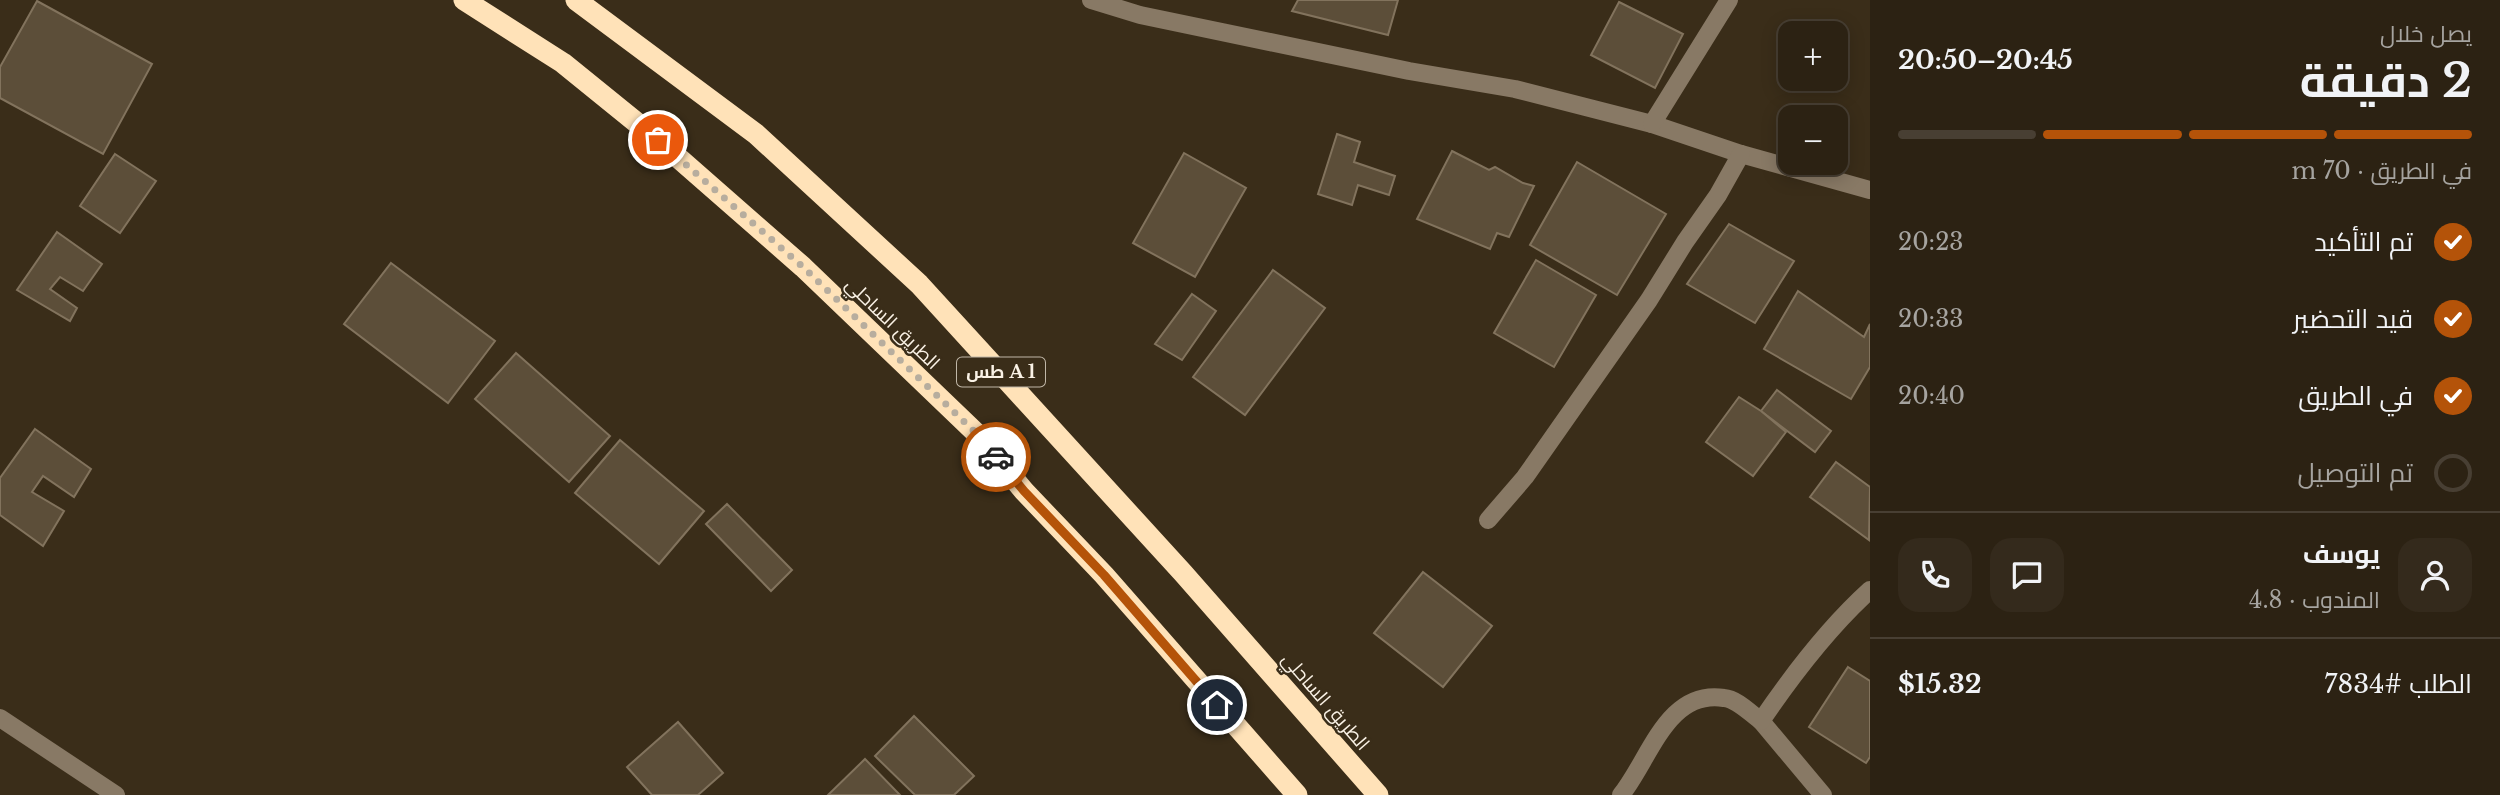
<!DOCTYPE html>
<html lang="ar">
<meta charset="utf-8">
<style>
body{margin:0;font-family:"Libre Baskerville",Cairo,serif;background:#342a1c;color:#f1f3f6;direction:rtl;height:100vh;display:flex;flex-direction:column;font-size:26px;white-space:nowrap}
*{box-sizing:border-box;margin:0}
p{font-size:23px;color:#a6a4a0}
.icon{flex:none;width:38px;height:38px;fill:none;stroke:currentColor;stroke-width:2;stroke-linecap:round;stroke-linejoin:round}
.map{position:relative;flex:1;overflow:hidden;direction:ltr}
.side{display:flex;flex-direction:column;background:#2c2213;width:630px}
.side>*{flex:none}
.tools{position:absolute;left:1778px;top:21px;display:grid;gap:14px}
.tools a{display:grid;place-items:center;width:70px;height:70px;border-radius:14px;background:#2c2213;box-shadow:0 4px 18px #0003,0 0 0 2px #483f33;font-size:35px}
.pin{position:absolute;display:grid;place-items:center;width:60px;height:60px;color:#fff;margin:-30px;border:4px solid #fff;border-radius:50%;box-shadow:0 2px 7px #0007}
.courier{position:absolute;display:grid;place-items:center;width:70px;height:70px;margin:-35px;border:5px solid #b45309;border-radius:50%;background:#fff;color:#222;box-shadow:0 2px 9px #0007}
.overview em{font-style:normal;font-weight:700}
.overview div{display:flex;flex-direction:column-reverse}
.overview{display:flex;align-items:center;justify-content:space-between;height:119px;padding:0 28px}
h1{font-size:46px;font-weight:700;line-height:52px}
.bar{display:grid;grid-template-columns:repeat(4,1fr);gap:10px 7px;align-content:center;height:84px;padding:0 28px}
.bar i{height:9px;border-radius:5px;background:#483f33}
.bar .on{background:#b45309}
.bar p{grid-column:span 4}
.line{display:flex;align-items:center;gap:18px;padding:0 28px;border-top:2px solid #483f33}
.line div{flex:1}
.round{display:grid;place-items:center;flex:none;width:74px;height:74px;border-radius:21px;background:#342a1c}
ol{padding:0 28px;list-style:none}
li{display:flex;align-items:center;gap:21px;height:77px}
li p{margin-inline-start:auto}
li .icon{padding:7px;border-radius:50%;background:#b45309;color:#fff;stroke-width:4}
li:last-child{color:#a6a4a0}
li i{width:38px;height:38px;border:4px solid #483f33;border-radius:50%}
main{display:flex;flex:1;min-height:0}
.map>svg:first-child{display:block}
.building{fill:#5c4e39;stroke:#82735d;stroke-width:2}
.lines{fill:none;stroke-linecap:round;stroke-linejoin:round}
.minor{stroke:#887965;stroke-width:18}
.highway{stroke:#ffe2b8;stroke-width:21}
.done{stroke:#b7ad9e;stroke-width:7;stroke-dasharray:0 12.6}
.route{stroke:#b45309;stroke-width:9}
.labels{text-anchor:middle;stroke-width:5;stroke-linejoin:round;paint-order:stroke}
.shield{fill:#3a2d19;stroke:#c0b7a8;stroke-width:2}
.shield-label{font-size:18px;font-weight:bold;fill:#faf2e6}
.street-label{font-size:19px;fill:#faf2e6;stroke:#3a2d19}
</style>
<main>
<section class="side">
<div class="overview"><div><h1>2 دقيقة</h1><p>يصل خلال</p></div><em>20:45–20:50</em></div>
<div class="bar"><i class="on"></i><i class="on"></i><i class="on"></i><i></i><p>في الطريق · 70 m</p></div>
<ol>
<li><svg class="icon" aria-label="check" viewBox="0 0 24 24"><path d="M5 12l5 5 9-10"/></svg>تم التأكيد<p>20:23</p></li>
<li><svg class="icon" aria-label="check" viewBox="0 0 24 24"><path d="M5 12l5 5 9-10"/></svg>قيد التحضير<p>20:33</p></li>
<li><svg class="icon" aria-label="check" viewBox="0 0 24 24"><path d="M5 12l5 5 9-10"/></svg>في الطريق<p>20:40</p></li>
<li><i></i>تم التوصيل</li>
</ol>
<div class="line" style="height:126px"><a class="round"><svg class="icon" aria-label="person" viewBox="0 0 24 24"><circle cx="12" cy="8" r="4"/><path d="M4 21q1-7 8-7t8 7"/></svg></a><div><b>يوسف</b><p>المندوب · 4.8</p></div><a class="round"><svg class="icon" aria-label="chat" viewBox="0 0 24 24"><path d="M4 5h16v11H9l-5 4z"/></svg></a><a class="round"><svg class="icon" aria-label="phone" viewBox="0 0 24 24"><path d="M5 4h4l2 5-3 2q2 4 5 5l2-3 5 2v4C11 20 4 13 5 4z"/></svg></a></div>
<div class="line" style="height:91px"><div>الطلب #7834</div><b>$15.32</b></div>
</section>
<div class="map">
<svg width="1870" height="795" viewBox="0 0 1870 795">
<rect width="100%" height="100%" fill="#3a2d19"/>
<g class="building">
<polygon points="1298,0 1398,0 1388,35 1292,11"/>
<polygon points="37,1 152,64 103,154 0,98 0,67"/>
<polygon points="1619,2 1683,34 1655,88 1591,55"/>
<polygon points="1337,134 1360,142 1354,162 1395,176 1389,195 1358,185 1352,205 1318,194"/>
<polygon points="1452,151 1489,170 1495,167 1523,183 1534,186 1509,237 1497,233 1490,249 1417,219"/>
<polygon points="1184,153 1246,188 1195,277 1133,243"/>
<polygon points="115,154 156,181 120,233 80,206"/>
<polygon points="1577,162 1666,214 1617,295 1530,245"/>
<polygon points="1729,224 1794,261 1755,323 1687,284"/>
<polygon points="57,232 102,264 83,291 60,277 50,289 77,308 70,321 17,290"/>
<polygon points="1536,260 1596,295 1554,367 1494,333"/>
<polygon points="391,263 495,341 448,403 344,324"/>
<polygon points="1273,270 1325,308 1245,415 1193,377"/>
<polygon points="1798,291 1864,337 1870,324 1870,367 1851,399 1764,349"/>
<polygon points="1192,294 1216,311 1182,360 1155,344"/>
<polygon points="516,353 610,436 569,482 475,399"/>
<polygon points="1777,390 1831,431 1815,452 1761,411"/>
<polygon points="1739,397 1761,411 1786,432 1753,476 1706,442"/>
<polygon points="35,429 91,469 74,497 43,476 32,492 64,511 43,546 0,515 0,478"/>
<polygon points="620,440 704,511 659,564 575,493"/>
<polygon points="1836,462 1870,487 1869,540 1810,497"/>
<polygon points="727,504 792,570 771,591 706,524"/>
<polygon points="1423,572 1492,626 1443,687 1374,633"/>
<polygon points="1848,667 1870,681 1870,757 1866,763 1809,727"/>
<polygon points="914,716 974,776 954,795 915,795 875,756"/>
<polygon points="678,722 723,773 698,795 652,795 627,767"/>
<polygon points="865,759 900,795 828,795"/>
</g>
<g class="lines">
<g class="minor">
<polyline points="1091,0 1140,15 1409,71 1515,89 1652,124 1741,154 1870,190"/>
<polyline points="1652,124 1729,0"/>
<polyline points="1488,520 1525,477 1649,300 1685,242 1718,195 1741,154"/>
<polyline points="0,718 116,795"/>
<polyline points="1761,721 1823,795"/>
<path d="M1621 795C1650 759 1667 689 1724 698 1737 699 1750 713 1761 721 1793 674 1828 628 1870 590"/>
</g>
<g class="highway">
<polyline points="464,0 563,63 658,140 803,267 975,432 1024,491 1104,575 1297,795"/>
<polyline points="576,0 756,134 919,284 1183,573 1378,795"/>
</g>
</g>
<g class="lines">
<polyline class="done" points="658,140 803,267 975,432 996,457"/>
<polyline class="route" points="996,457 1024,491 1104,575 1217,705"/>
</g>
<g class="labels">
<rect class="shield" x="957" y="357.5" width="88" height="29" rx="5"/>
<g class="shield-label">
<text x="1001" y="378">طس A 1</text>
</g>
<g class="street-label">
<text transform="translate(893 323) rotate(44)" y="7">الطريق الساحلي</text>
<text transform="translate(1326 701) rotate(49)" y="7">الطريق الساحلي</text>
</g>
</g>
</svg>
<div class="tools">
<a>+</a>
<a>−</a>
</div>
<div class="pin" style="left:658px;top:140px;background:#ea580c"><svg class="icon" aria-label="bag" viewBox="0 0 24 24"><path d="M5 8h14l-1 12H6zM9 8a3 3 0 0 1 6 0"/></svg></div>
<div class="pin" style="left:1217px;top:705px;background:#1f2937"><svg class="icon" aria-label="home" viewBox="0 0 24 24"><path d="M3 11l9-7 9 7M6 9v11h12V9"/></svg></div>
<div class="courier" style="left:996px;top:457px"><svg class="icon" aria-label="car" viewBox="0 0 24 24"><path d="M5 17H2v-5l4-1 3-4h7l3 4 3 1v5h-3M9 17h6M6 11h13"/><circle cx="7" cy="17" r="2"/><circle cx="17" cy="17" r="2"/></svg></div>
</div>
</main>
